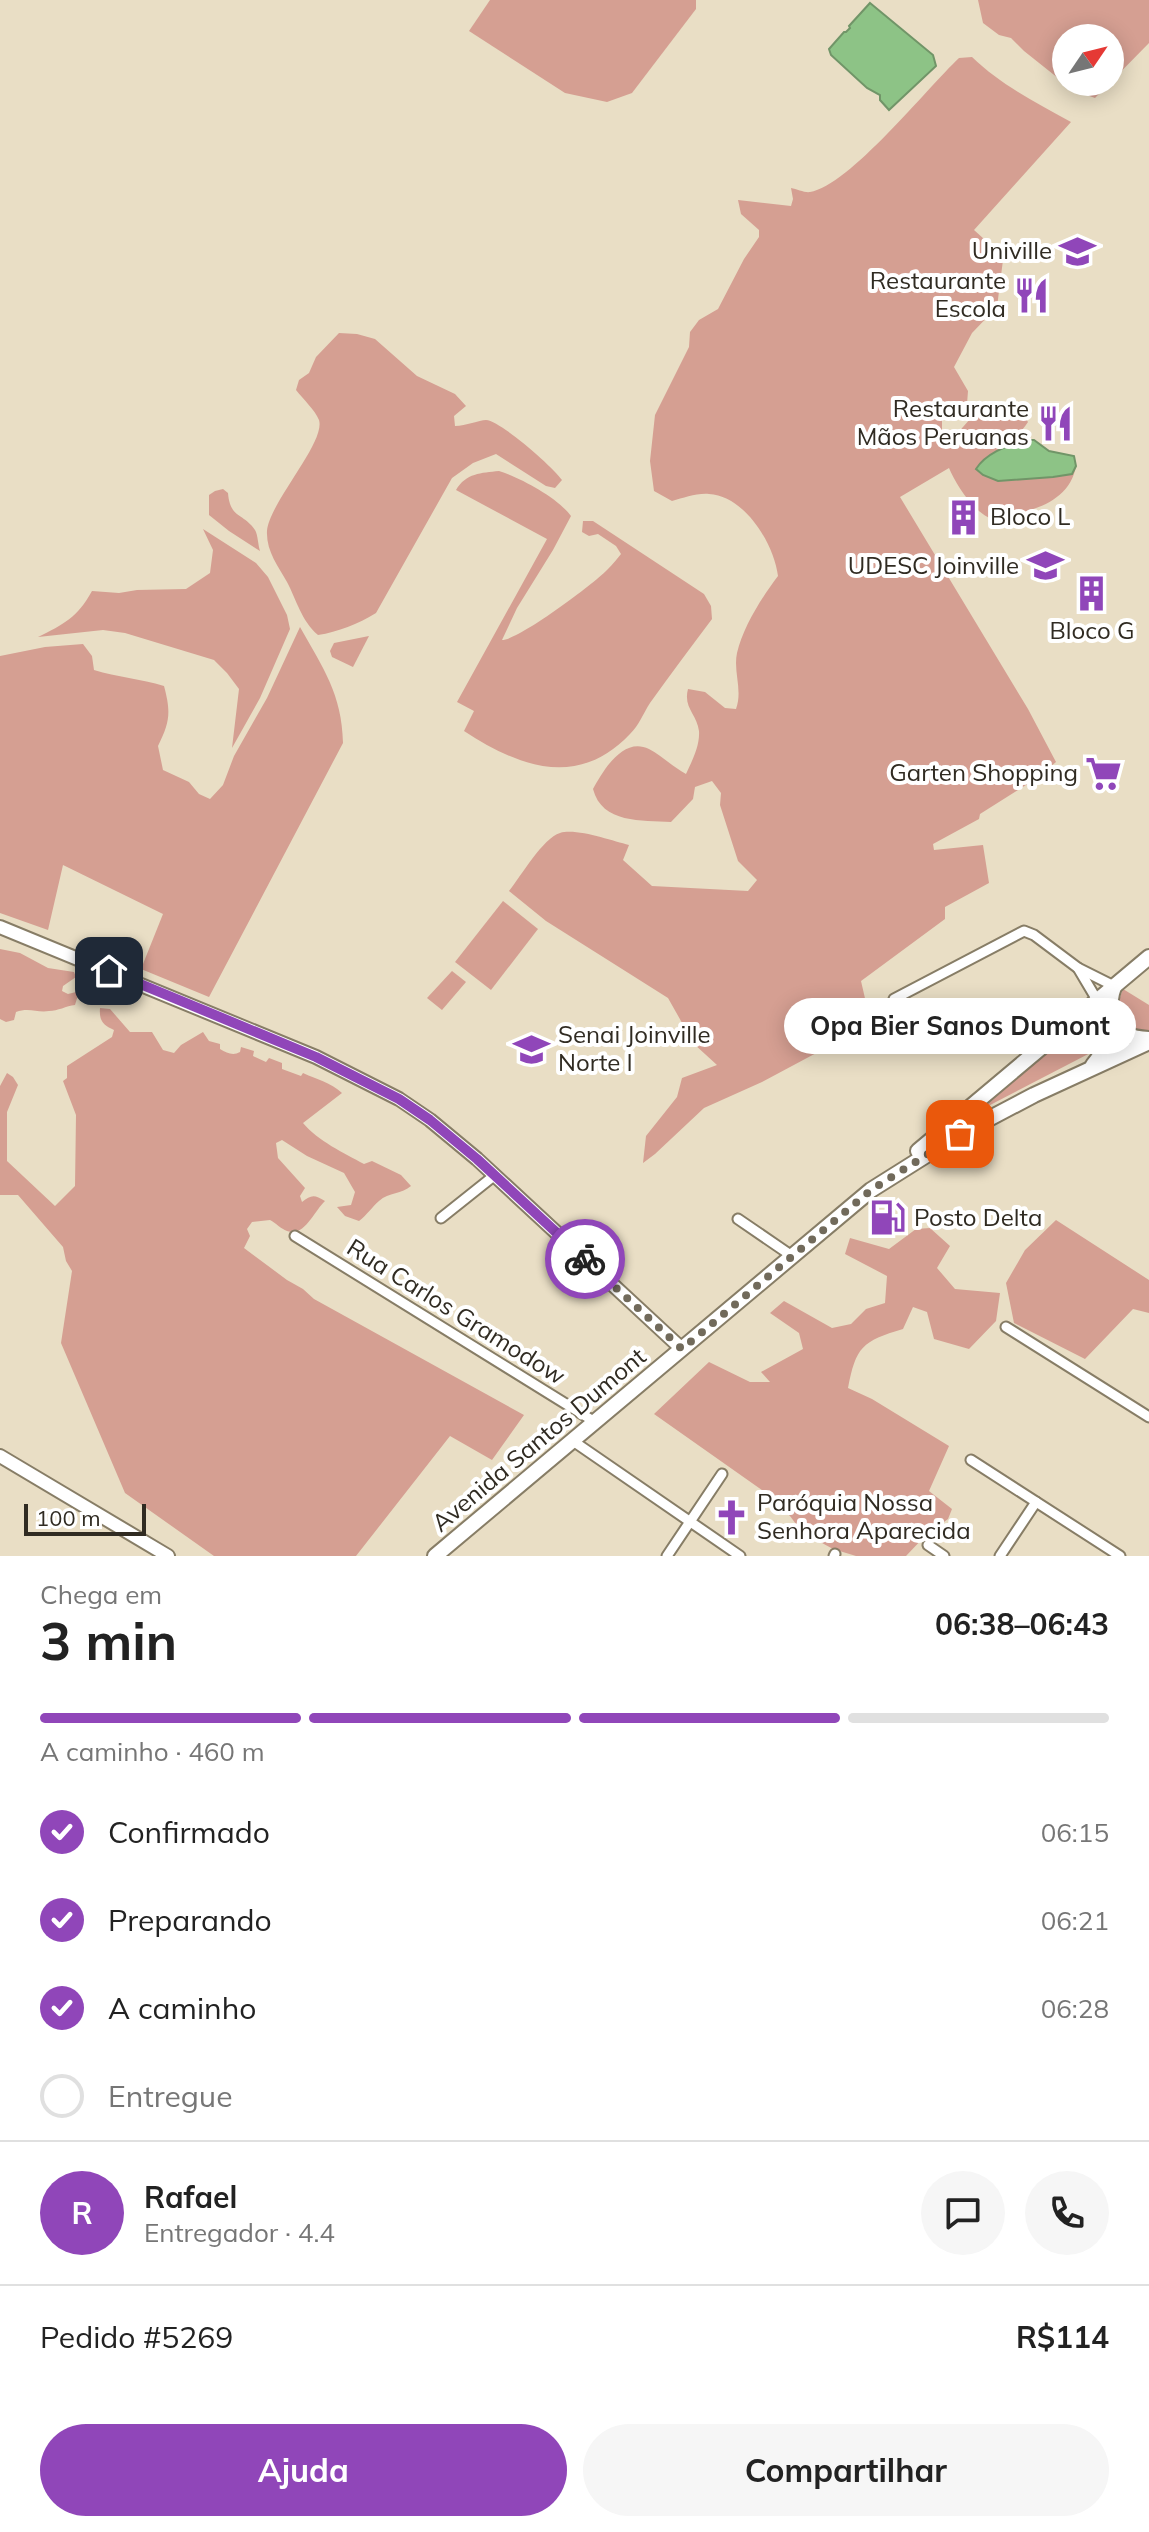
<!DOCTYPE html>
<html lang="pt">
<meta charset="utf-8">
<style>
body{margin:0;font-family:Mulish,sans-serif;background:#f6f6f6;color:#222;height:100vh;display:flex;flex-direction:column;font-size:30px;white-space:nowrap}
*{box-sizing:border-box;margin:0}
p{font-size:26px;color:#767676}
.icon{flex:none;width:44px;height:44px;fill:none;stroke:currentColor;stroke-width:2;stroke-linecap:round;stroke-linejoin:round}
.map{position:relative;height:1556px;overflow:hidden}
.side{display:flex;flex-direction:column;background:#fff;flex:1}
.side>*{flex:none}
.needle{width:52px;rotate:55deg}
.fabs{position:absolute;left:1052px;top:24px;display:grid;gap:16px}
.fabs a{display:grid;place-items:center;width:72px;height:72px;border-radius:50%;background:#fff;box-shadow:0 4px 20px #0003;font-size:40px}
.scale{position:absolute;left:24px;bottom:20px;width:122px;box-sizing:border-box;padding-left:8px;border:4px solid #302b22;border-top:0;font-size:22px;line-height:28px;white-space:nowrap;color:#302b22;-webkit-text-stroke:6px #fff;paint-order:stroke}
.pin{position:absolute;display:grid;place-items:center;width:68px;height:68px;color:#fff;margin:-34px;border-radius:16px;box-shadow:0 4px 12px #0006}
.courier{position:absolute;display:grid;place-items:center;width:80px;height:80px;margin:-40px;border:6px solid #9046b9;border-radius:50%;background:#fff;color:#222;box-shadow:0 2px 10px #0007}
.bubble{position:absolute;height:56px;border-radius:28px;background:#fff;box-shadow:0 4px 20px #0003;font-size:26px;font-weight:700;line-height:56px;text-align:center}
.head em{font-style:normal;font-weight:700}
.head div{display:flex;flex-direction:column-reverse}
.head{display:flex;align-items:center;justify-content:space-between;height:136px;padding:0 40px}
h1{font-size:52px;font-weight:700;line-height:60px}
.bar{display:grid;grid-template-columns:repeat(4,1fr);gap:12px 8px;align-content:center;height:96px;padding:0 40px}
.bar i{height:10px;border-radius:6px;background:#e0e0e0}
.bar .current{background:#9046b9}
.bar p{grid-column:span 4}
.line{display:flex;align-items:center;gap:20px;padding:0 40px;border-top:2px solid #e0e0e0}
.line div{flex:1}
.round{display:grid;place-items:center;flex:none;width:84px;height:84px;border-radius:42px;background:#f6f6f6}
ol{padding:0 40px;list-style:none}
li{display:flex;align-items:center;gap:24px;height:88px}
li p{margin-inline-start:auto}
li .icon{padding:8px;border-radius:50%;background:#9046b9;color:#fff;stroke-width:4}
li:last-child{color:#767676}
li i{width:44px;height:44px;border:4px solid #e0e0e0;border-radius:50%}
.primary-button{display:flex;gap:16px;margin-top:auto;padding:16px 40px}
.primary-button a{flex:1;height:92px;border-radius:48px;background:#9046b9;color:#fff;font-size:32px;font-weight:700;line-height:92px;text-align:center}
.primary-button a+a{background:#f6f6f6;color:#222}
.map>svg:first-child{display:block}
.green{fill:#d59f92;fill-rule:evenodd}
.water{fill:#8dc386;stroke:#719568;stroke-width:2}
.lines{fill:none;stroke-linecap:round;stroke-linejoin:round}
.street-casing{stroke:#877d66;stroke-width:13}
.secondary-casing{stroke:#877d66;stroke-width:16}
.primary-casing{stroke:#877d66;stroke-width:18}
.street{stroke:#fff;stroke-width:9}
.secondary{stroke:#fff;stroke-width:12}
.primary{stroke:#fff;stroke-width:14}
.done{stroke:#716a5b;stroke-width:8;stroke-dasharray:0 14.4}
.route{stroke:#9046b9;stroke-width:10}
.labels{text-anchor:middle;stroke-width:8;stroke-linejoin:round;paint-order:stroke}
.poi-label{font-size:24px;fill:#302b22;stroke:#fff;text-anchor:end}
.street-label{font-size:24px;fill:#302b22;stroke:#fff}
</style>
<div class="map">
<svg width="1149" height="1556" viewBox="0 0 1149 1556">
<rect width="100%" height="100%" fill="#e9dec5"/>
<g class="green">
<polygon points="490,0 696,0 696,9 632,93 607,102 565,93 469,31"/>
<path d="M978 0H1149V43L1095 98 1073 90 1024 51 1011 38 999 35 983 23ZM1110 38V82H1066V38Z"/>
<path d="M972 57C1001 85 1035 102 1071 122L974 230 994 248 1003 260 997 307 972 333 954 367 968 391 967 404 954 410 942 420V431L955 436 978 410 1024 416 1028 422C1018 437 1005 447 989 456L999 481 1071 474 1076 466C1072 490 1052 504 1030 510 1020 513 1010 521 1000 521 978 520 956 485 949 468L900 497 1028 709 1056 762 1037 778 980 814 979 819 933 844 934 850 983 845 989 883 945 907V919L861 981 867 1007 856 1051 835 1043 762 1082 704 1108 655 1154 643 1163 646 1136 677 1097 682 1078 717 1065 694 1044 668 998 546 921 509 891C521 876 543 838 560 833 577 828 612 841 629 845L623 860 652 886 748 891 757 880 738 861 720 805 721 793 712 781 695 787 693 799 671 822C642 820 602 824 593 789 603 771 623 736 649 749 662 756 673 767 686 774 692 761 700 746 699 731 697 714 683 708 688 689L705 692 725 708 736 709C743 690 733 672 737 653 743 627 762 597 778 576 774 544 745 496 709 494 696 493 684 498 672 501L654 491 650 461 655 415 689 347 690 332 699 320 718 309 744 259 759 237V230L741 214 738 200 791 206 793 199 791 188C797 189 805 193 810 192 849 186 927 88 959 58Z"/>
<path d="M339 333 357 334 375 339 417 376 455 394 466 406 454 416 455 426C466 426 479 420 486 420 501 421 553 467 562 480L555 488 546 486 496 454 473 463 452 478 376 613C358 624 338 632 318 635 301 620 297 601 287 582 278 566 266 551 267 531 269 503 326 442 319 420 315 410 303 399 296 390L299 380 309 373 316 357Z"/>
<path d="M499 471C521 478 558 498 571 516L553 550 517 608 502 640C519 640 595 583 608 569 613 564 617 559 621 554L616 546 598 534 589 536 582 532 583 521H593L704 594 711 606 712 619C691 647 670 675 650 703 643 714 639 725 630 734 578 789 519 767 464 731L474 711 457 702 547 539 456 490C466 473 481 473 499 471Z"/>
<path d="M223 489 228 493C230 519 244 513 255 530 258 535 258 545 260 551L229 531 209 515V495L215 491Z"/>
<path d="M203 529 256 563 268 577 287 615 290 629 260 698 232 748 239 689 227 673 214 660 125 633 103 630 38 637C64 624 77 618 92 591L119 593 137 590 186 589 210 573 213 550Z"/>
<path d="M300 627C323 668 342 694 343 743L209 997 141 969 163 914 63 865 48 930 0 913V656L45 647 83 644 92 656 94 670C117 677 141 679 164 686 171 712 170 722 158 746L163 770 189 782 199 794 210 799 223 785 234 756 267 698Z"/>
<polygon points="369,636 353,667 332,657 330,651 334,643"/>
<polygon points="503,901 538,929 491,990 455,962"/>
<path d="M0 949 20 953 48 968 74 972 76 977 63 986 62 991 68 994 76 992 78 995 75 1005C66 1006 58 1011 49 1011 37 1013 29 1007 16 1012L14 1020 6 1022 0 1019Z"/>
<polygon points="452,971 466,982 442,1010 427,998"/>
<path d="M1123 989 1149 1005V1032C1131 1033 1121 1025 1116 1008Z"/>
<path d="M1094 1007C1105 1027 1105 1029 1096 1050L969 1116Z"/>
<path d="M100 1008 110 1009 130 1032H152L163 1050 174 1053 181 1045 203 1032 209 1041 220 1044V1049C227 1053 233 1056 240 1052L241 1047 254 1051 253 1056 266 1062 269 1058 282 1063V1069L301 1076 303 1073C318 1080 330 1082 342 1093L303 1123C318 1141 344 1153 364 1164L372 1161 401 1175 411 1186C402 1194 389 1192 379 1201 372 1207 367 1215 359 1221L345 1216 337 1207 351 1205 355 1192 344 1173 307 1156 282 1140 276 1143 278 1158 305 1188 300 1196 302 1202C311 1195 314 1194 325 1201 315 1210 304 1238 287 1231 281 1229 276 1223 270 1220L252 1222 247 1229 250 1236 244 1248 287 1280 303 1289 314 1299 524 1415 492 1460 450 1436 356 1556H214L125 1493 61 1343 72 1271 66 1261 63 1247 18 1195H0V1086L7 1073 13 1077 18 1085 7 1112V1161L55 1206 75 1186 76 1115 63 1081 67 1078V1066L112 1037 114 1030C103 1025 99 1021 100 1008Z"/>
<polygon points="1056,1220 1149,1280 1149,1313 1133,1309 1085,1359 1014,1323 1006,1283 1025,1250"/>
<path d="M930 1228 950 1246 937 1268 955 1289 1000 1293 996 1321 969 1349 934 1339 927 1312 913 1307 903 1329C862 1341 856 1347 848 1388L872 1399 949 1446 929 1491 952 1509 948 1519 926 1535 906 1556H856L833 1549 802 1532 790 1516 766 1493 654 1414 709 1362 750 1382H770L761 1372 803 1349 799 1333 770 1313 784 1301 832 1328 851 1324 866 1309 885 1303 887 1276 845 1254 850 1238 889 1249 916 1229Z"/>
</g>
<g class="water">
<polygon points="870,3 933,55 936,66 889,110 880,100 880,95 867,88 831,55 829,49 844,32 846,32 850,28 849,26"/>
<path d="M1024 440H1034L1049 451 1074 456 1076 466 1072 474 1053 477 998 481 983 475 976 469C986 453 1007 446 1024 440Z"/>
</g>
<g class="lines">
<defs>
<g id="street">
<polyline points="1078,968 1097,1000"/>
<polyline points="894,999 1024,931 1034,935 1078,968 1114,986"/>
<polyline points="441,1218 495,1175"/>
<polyline points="738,1219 792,1256"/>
<polyline points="295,1236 595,1422"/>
<polyline points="1006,1327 1149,1417"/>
<polyline points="573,1441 740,1556"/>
<polyline points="971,1460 1120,1556"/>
<polyline points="928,1545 944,1556"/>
<polyline points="667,1556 722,1474"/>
<polyline points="834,1556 835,1554"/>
<polyline points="1000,1556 1036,1502"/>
</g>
<g id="secondary">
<polyline points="0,927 316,1057 399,1099 430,1120 477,1159 682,1349"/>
<polyline points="0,1456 168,1556"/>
</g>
<g id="primary">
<path d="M1110 1018C1120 1034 1130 1038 1149 1039"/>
<path d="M1093 1065C1103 1053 1111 1037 1111 1021 1111 1008 1109 1000 1114 987"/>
<polyline points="918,1151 1149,957"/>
<polyline points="435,1556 871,1190 960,1134 1034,1095 1149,1042"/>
</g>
</defs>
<use href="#street" class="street-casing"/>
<use href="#secondary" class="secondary-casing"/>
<use href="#primary" class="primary-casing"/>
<use href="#street" class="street"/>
<use href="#secondary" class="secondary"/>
<use href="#primary" class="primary"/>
</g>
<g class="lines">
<polyline class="done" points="585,1259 682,1349 871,1190 960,1134"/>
<polyline class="route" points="109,971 316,1057 399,1099 430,1120 477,1159 585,1259"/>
</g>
<defs>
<symbol id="university-bare" viewBox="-9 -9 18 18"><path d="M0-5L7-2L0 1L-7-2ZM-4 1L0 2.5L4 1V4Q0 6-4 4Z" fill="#9046b9" stroke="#fff" stroke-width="2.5" paint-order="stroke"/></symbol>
<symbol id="restaurant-bare" viewBox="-9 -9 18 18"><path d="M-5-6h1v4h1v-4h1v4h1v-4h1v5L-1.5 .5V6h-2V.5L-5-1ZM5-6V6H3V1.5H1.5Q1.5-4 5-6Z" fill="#9046b9" stroke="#fff" stroke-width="2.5" paint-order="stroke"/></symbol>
<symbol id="building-bare" viewBox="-9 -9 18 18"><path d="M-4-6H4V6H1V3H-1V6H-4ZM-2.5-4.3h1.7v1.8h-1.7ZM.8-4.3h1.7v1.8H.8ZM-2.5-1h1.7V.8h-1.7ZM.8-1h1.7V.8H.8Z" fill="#9046b9" stroke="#fff" stroke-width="2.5" paint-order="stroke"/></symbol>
<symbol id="supermarket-bare" viewBox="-9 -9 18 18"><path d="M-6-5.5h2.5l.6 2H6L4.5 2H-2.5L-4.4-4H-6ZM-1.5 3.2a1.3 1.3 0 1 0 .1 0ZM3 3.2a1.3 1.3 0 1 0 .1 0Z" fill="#9046b9" stroke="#fff" stroke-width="2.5" paint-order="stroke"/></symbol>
<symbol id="fuel-bare" viewBox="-9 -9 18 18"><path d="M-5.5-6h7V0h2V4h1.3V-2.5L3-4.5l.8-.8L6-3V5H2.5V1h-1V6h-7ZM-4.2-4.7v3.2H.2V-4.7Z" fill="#9046b9" stroke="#fff" stroke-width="2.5" paint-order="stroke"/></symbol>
<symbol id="church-bare" viewBox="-9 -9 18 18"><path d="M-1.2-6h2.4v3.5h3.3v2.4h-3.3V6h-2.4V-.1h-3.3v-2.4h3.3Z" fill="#9046b9" stroke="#fff" stroke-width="2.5" paint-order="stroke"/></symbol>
</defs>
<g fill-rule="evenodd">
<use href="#university-bare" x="1052" y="226" width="51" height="51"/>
<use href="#restaurant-bare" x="1006" y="270" width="51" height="51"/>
<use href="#restaurant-bare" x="1030" y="398" width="51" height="51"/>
<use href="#building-bare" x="938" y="492" width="51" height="51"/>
<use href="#university-bare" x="1020" y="540" width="51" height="51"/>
<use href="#building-bare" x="1066" y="568" width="51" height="51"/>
<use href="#supermarket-bare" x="1078" y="748" width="51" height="51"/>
<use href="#university-bare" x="506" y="1024" width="51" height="51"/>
<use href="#fuel-bare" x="862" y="1192" width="51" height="51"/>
<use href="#church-bare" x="706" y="1492" width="51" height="51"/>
</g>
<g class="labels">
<g class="poi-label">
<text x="1052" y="259">Univille</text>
<text x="1006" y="289">Restaurante<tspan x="1006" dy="28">Escola</tspan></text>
<text x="1029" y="417">Restaurante<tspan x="1029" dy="28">Mãos Peruanas</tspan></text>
<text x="990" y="525" text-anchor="start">Bloco L</text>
<text x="1019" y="574">UDESC Joinville</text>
<text x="1092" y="639" text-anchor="middle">Bloco G</text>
<text x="1078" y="781">Garten Shopping</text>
<text x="558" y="1043" text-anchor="start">Senai Joinville<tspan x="558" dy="28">Norte I</tspan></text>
<text x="914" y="1226" text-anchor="start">Posto Delta</text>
<text x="757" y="1511" text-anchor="start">Paróquia Nossa<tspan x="757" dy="28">Senhora Aparecida</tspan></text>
</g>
<g class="street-label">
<text transform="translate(456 1312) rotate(32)" y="8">Rua Carlos Gramodow</text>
<text transform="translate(539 1440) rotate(-40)" y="8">Avenida Santos Dumont</text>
</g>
</g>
</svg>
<div class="fabs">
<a><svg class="needle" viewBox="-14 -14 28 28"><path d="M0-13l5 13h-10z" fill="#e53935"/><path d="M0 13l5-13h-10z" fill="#767676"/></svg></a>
</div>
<div class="scale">100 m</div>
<div class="pin" style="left:960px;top:1134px;background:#ea580c"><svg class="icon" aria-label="bag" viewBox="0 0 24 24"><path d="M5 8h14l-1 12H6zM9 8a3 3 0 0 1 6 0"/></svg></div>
<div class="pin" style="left:109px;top:971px;background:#1f2937"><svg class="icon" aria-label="home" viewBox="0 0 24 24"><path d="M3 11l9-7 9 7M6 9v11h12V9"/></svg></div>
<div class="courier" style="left:585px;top:1259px"><svg class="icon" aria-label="bike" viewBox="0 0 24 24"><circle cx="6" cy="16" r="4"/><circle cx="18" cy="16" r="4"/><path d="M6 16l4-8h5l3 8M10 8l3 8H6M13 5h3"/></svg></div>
<div class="bubble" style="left:784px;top:998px;width:352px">Opa Bier Sanos Dumont</div>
</div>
<section class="side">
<div class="head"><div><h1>3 min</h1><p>Chega em</p></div><em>06:38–06:43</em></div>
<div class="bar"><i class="current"></i><i class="current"></i><i class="current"></i><i></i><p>A caminho · 460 m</p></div>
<ol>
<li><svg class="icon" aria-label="check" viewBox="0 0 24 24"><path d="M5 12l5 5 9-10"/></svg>Confirmado<p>06:15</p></li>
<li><svg class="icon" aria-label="check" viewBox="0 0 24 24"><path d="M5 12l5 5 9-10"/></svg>Preparando<p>06:21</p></li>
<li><svg class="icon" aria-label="check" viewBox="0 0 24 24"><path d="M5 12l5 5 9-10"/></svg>A caminho<p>06:28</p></li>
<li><i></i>Entregue</li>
</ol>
<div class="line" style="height:144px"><b class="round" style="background:#9046b9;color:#fff">R</b><div><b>Rafael</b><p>Entregador · 4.4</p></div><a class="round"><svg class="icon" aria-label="chat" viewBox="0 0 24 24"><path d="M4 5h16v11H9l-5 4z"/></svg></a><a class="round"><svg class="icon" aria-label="phone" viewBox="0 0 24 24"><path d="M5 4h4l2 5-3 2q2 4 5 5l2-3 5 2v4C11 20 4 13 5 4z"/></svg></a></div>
<div class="line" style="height:104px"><div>Pedido #5269</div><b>R$114</b></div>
<div class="primary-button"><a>Ajuda</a><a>Compartilhar</a></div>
</section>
